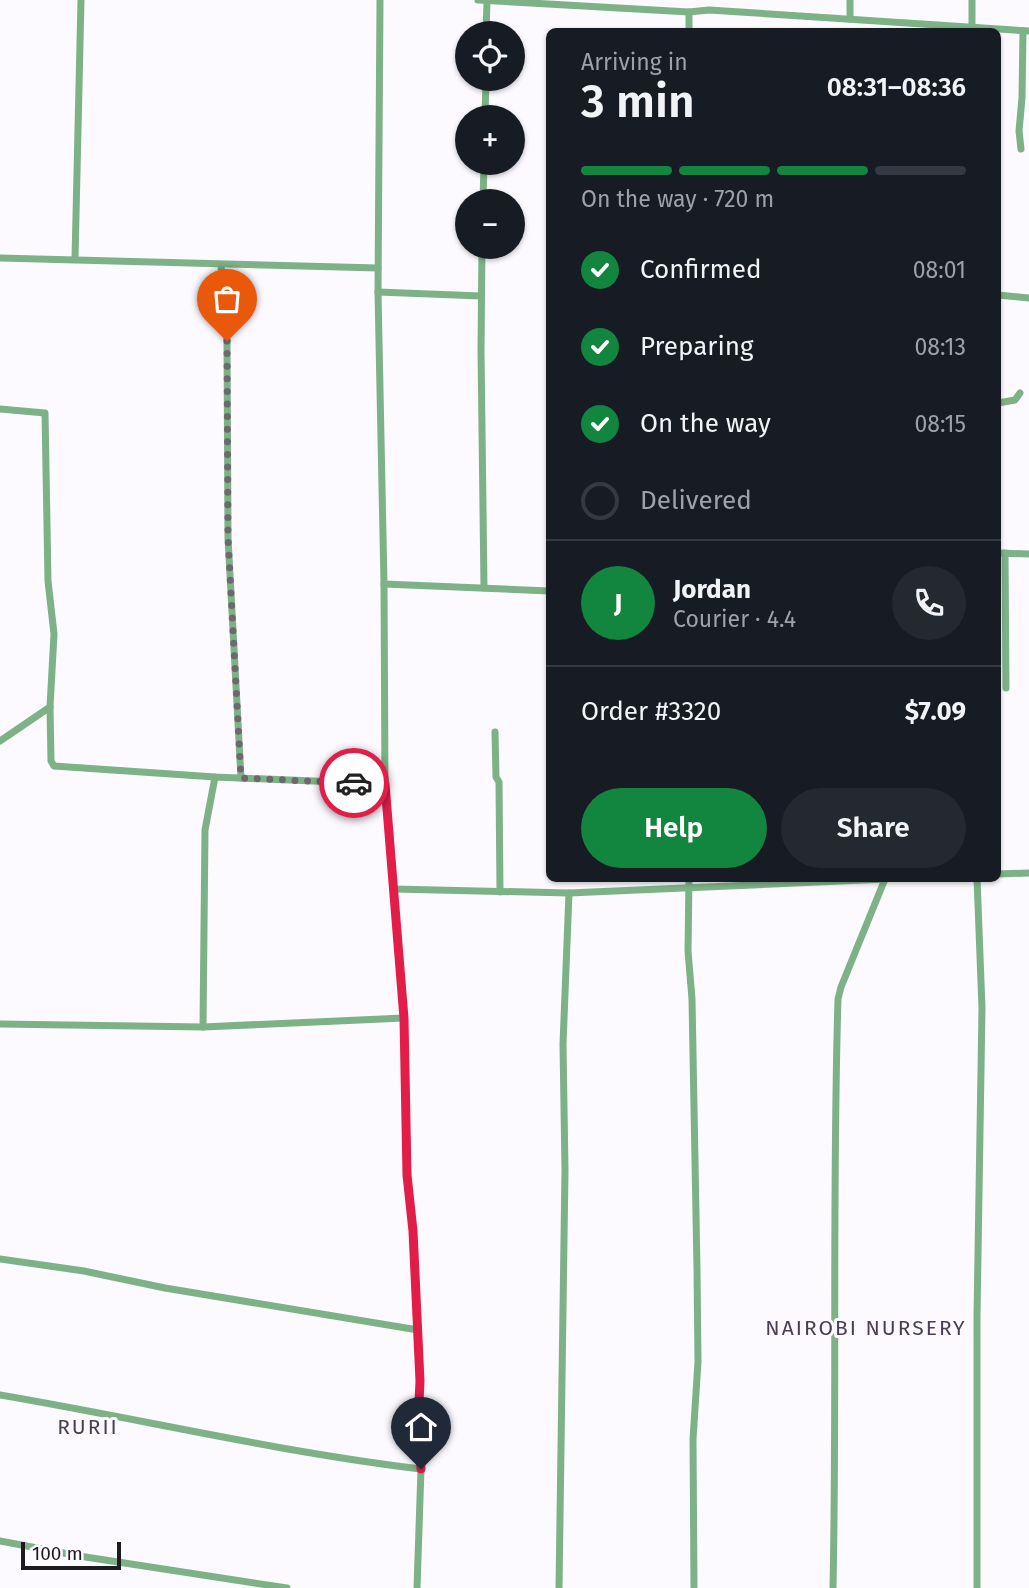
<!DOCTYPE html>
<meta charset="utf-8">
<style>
body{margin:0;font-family:"Fira Sans",sans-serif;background:#242831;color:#f1f3f6;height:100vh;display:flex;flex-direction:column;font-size:26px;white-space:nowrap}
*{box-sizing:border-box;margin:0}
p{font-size:23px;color:#9ea1a6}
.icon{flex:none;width:38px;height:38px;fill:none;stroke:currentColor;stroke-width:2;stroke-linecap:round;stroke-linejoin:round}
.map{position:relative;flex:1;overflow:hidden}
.sheet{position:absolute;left:546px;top:28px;width:455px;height:854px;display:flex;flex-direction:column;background:#171b24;border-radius:10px;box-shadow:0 2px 5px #0004}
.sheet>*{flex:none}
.fabs{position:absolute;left:455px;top:21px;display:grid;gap:14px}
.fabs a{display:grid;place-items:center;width:70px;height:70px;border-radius:50%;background:#171b24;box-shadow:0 2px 5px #0004;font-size:35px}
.scale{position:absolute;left:21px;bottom:18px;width:100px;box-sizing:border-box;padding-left:7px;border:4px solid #1e1a21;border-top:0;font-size:19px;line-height:24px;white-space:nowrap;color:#1e1a21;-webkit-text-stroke:5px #fcfafe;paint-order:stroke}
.pin{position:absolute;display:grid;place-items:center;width:60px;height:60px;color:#fff;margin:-72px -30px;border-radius:50% 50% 50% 0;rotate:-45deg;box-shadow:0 0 7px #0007}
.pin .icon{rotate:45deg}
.courier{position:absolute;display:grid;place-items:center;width:70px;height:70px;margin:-35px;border:5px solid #e11d48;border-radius:50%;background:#fff;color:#222;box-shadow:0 2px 9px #0007}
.summary em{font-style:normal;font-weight:600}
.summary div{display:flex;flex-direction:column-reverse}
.summary{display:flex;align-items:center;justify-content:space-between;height:119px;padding:0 35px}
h1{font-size:46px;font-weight:600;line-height:52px}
.bar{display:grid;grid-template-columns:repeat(4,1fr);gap:10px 7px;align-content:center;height:84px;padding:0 35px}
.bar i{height:9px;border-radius:5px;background:#363941}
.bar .on{background:#12853e}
.bar p{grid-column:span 4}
.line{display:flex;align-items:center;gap:18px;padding:0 35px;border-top:2px solid #363941}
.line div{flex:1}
.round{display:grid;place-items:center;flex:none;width:74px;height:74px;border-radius:37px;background:#242831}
ol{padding:0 35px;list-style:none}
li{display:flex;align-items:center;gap:21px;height:77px}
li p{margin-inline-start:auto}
li .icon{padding:7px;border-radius:50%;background:#12853e;color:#fff;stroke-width:4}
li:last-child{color:#9ea1a6}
li i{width:38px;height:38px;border:4px solid #363941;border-radius:50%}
.button{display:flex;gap:14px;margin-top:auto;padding:14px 35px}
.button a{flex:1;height:80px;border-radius:42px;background:#12853e;color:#fff;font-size:28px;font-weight:600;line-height:80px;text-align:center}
.button a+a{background:#242831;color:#f1f3f6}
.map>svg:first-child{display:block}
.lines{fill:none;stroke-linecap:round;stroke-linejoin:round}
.street{stroke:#7db287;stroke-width:7}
.done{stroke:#6c686e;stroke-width:7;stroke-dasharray:0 12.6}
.route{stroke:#e11d48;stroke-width:9}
.labels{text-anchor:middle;stroke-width:6;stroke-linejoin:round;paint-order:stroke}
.quarter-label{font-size:21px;letter-spacing:2px;fill:#493f50;stroke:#fcfafe}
</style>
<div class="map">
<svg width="1029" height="1588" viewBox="0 0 1029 1588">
<rect width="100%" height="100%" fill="#fcfafe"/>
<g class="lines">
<g class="street">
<polyline points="478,0 689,12 709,10 1029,31"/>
<polyline points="850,0 850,19"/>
<polyline points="972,0 972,27"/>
<polyline points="689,12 689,32"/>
<polyline points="486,33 487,1"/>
<polyline points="485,117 486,79"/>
<polyline points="1021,149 1019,131 1022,98 1023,31"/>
<polyline points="483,201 484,163"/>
<polyline points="482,247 481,350 484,588"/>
<polyline points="0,258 378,268"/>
<polyline points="75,259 81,0"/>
<polyline points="221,265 227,341 228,538 241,778"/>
<polyline points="378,292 481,296"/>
<polyline points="998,295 1029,298"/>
<polyline points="998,403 1015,400 1020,393"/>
<polyline points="0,409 45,413 48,581 54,634 50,707 51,761 54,766 215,777 385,784"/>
<polyline points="998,553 1029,554"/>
<polyline points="1005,553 1006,688"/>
<polyline points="384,584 550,591"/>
<polyline points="495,732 496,777 499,782 500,892"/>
<polyline points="0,741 50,707"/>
<polyline points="998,874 1029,873"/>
<polyline points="689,878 688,951 692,999 697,1269 698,1362 693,1439 694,1588"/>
<polyline points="977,878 982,1008 977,1316 977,1588"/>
<polyline points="394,889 569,893 886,879"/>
<polyline points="404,1018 407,1175 413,1231 420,1381 418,1423 421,1469 417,1588"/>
<polyline points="0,1024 203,1027 404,1018 385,784 384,584 378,292 380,0"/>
<polyline points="203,1027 205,830 215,777"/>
<polyline points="0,1259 84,1271 165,1288 418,1330"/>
<path d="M0 1395C141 1419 279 1452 421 1469"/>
<polyline points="0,1541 79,1556 287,1588"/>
<polyline points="559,1588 565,1170 563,1044 569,893"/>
<path d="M833 1588C837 1392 832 1195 838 999L841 987 885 879"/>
</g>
</g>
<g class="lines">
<polyline class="done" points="227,341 228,538 241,778 354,783"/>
<polyline class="route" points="354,783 385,784 404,1018 407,1175 413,1231 420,1381 418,1423 421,1469"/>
</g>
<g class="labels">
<g class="quarter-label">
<text x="866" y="1335">NAIROBI NURSERY</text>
<text x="88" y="1434">RURII</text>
</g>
</g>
</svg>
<div class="fabs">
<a><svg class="icon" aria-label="locate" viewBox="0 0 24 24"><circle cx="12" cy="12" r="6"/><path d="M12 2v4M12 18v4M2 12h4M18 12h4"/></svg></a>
<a>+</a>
<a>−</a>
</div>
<div class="scale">100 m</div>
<div class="pin" style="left:227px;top:341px;background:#ea580c"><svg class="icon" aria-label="bag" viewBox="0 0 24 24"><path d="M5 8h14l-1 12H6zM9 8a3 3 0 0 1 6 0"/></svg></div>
<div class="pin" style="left:421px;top:1469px;background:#1f2937"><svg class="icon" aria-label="home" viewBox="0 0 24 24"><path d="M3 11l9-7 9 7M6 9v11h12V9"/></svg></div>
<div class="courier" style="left:354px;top:783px"><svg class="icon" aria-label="car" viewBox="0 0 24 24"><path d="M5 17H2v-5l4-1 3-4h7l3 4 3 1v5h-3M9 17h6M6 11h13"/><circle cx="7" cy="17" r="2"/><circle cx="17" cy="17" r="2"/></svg></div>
<section class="sheet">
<div class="summary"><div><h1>3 min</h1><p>Arriving in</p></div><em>08:31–08:36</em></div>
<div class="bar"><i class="on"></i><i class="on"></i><i class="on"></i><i></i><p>On the way · 720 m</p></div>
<ol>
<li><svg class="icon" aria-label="check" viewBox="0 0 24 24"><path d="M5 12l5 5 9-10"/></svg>Confirmed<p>08:01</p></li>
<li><svg class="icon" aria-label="check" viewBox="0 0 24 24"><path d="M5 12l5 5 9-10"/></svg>Preparing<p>08:13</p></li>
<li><svg class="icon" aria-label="check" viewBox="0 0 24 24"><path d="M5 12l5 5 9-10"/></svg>On the way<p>08:15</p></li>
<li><i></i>Delivered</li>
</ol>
<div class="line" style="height:126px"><b class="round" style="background:#12853e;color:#fff">J</b><div><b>Jordan</b><p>Courier · 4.4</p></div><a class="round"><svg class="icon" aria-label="phone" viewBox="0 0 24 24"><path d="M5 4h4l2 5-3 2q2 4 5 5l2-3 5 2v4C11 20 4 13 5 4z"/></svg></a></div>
<div class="line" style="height:91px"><div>Order #3320</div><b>$7.09</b></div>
<div class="button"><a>Help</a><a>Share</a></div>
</section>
</div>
